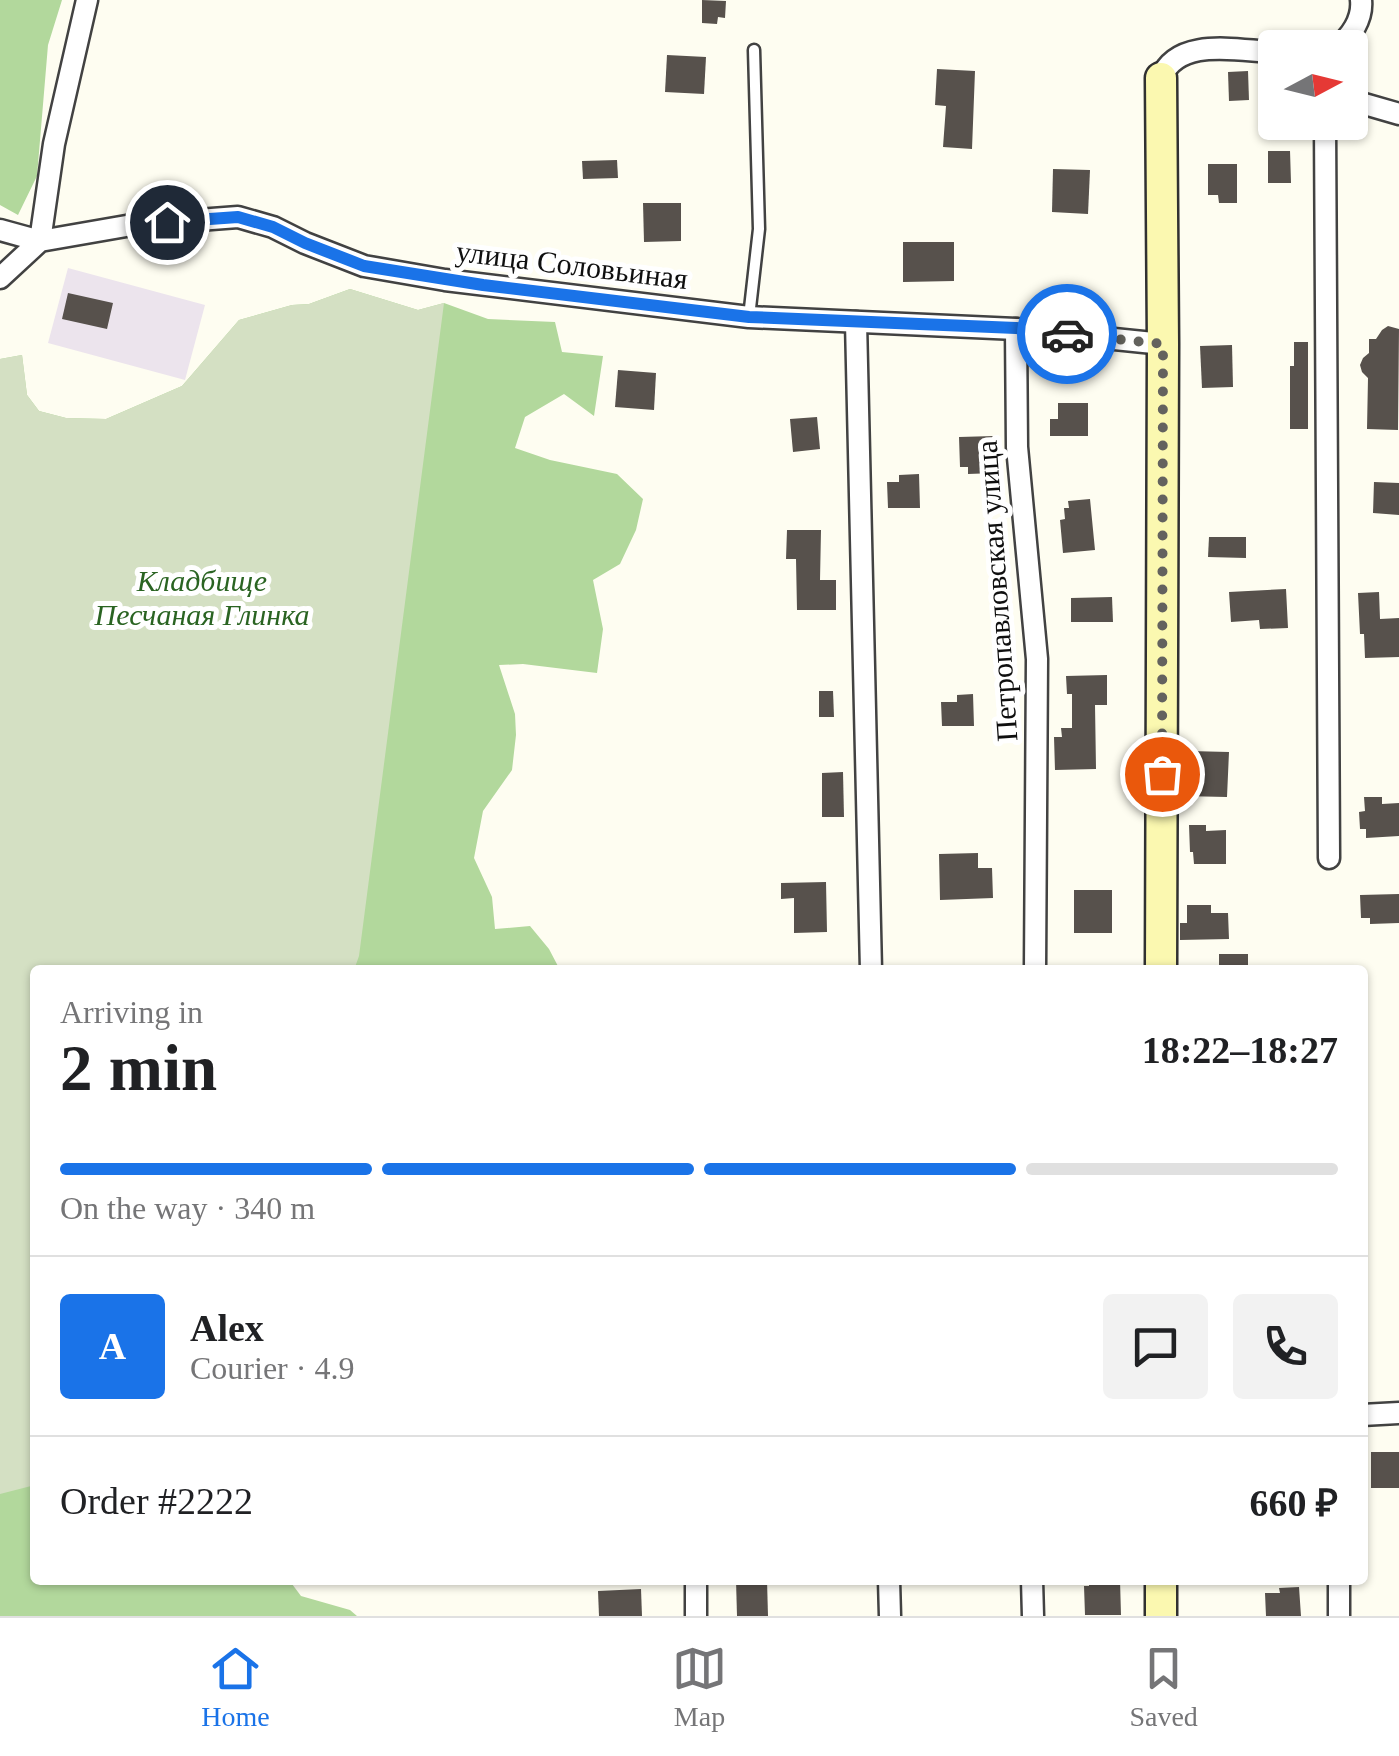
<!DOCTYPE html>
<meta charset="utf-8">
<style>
body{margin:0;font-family:Georgia,serif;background:#f2f2f2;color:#202124;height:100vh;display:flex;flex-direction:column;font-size:38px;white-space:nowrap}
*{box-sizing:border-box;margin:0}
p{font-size:32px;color:#757577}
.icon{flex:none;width:55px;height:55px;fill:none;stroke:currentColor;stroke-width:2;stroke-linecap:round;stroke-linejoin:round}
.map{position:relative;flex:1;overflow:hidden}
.drawer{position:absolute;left:30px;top:965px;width:1338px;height:620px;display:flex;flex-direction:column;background:#fff;border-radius:10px;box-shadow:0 2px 8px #0004}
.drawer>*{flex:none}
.needle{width:65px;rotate:83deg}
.fabs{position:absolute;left:1258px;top:30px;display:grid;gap:20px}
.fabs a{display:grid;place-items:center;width:110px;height:110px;border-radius:10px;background:#fff;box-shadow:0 2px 8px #0004;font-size:50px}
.pin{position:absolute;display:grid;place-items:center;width:85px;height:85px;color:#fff;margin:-42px;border:5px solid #fff;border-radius:50%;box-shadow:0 2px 10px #0007}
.courier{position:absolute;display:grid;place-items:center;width:100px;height:100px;margin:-50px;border:8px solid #1a73e8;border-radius:50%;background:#fff;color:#222;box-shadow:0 2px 12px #0007}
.headline em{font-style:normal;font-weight:700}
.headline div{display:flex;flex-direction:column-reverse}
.headline{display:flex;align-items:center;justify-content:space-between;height:170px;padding:0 30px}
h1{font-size:65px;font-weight:700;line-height:75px}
.bar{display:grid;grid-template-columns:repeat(4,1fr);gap:15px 10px;align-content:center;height:120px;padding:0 30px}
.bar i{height:12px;border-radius:8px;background:#e0e0e0}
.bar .on{background:#1a73e8}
.bar p{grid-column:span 4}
.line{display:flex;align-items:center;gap:25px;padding:0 30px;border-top:2px solid #e0e0e0}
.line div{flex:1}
.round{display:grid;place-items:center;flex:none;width:105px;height:105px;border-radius:10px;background:#f2f2f2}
.tabs{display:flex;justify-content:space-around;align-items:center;height:140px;border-top:2px solid #e0e0e0;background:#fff;font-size:28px;color:#757577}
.tabs a{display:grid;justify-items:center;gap:5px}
.tabs .on{color:#1a73e8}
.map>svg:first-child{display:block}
.industrial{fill:#ece4ed}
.forest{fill:#b2d89c}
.cemetery{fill:#d4e0c3}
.building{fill:#57514c}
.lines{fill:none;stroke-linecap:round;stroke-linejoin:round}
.lane-casing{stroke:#424242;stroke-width:15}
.street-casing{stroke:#424242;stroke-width:25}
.secondary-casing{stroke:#313131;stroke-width:35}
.lane{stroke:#fff;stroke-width:10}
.street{stroke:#fff;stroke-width:20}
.secondary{stroke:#fbf8b0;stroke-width:30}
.done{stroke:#63625e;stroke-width:10;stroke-dasharray:0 18}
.route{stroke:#1a73e8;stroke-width:12}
.labels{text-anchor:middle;stroke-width:10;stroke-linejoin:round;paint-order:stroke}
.street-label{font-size:30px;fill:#0f0f0f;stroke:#fff}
.park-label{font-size:30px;font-style:italic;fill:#2a6422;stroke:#fff}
</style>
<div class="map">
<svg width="1399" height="1616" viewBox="0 0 1399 1616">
<rect width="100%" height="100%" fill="#fefdf1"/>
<polygon class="industrial" points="68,268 205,305 185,380 48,343"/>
<g class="forest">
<polygon points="0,0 62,0 48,45 37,176 18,215 0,205"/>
<polygon points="350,289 418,310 444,303 488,319 555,322 562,352 603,356 594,416 564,394 525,417 515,448 550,460 617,474 643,499 636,530 620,564 593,580 603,629 597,673 523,664 499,665 515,714 516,735 512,770 483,811 474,858 492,897 495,929 530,926 549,949 560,970 35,970 35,1580 289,1580 301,1596 350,1610 357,1616 0,1616 0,359 22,355 27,395 39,411 66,418 106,419 182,386 239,320 292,305 309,304"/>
</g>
<polygon class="cemetery" points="350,289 418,310 444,303 359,956 354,970 35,970 35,1485 0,1494 0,359 22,355 27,395 39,411 66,418 106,419 182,386 239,320 292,305 309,304"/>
<g class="building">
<polygon points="702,0 726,1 725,18 718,17 717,24 702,23"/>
<polygon points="667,55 706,57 704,94 665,92"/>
<polygon points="937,69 975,71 972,149 943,147 946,106 935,105"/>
<polygon points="1248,71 1249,100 1229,101 1228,72"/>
<polygon points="1268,151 1290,151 1291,183 1268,183"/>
<polygon points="617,160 618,178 583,179 582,161"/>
<polygon points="1208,164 1237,164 1237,203 1219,203 1218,195 1208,195"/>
<polygon points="1053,169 1090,170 1088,214 1052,212"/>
<polygon points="643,203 681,203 681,241 644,242"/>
<polygon points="903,242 954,242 954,281 903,282"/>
<polygon points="68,293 113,303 107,329 62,319"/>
<polygon points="1388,326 1399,329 1398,430 1367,429 1368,378 1362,372 1360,365 1363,358 1369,353 1369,339 1376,339 1382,330"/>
<polygon points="1294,342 1308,342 1308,429 1290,429 1290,366 1294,366"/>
<polygon points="1232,345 1233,387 1202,388 1200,346"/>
<polygon points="618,370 656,373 654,410 615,407"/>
<polygon points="1058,403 1088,403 1088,436 1050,436 1050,419 1058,419"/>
<polygon points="817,417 820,449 793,452 790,419"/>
<polygon points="994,436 995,473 968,474 968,467 960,467 959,437"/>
<polygon points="919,474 920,508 888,508 887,482 899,482 899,475"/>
<polygon points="1374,482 1399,483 1399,515 1373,513"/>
<polygon points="1090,499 1095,550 1063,553 1060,520 1065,519 1064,508 1069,508 1068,501"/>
<polygon points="787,530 821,530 820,580 836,580 836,610 797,610 796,559 786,559"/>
<polygon points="1209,537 1246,537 1246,558 1208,557"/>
<polygon points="1286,589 1288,628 1260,629 1259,620 1231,622 1229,592"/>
<polygon points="1379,592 1380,619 1399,618 1399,657 1365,658 1364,634 1360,634 1358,593"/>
<polygon points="1112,597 1113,622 1071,622 1071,598"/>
<polygon points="1107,675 1107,705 1095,705 1096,769 1055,770 1054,737 1062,737 1061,728 1072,728 1072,694 1067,694 1066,676"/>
<polygon points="819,691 833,691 834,717 819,717"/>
<polygon points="973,694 974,726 942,726 941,702 957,702 957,695"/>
<polygon points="1189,751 1229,752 1227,797 1182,796 1183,771 1188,771"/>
<polygon points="843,772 844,817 822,817 822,773"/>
<polygon points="1364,797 1382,797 1382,804 1399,803 1399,836 1366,838 1366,829 1360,829 1359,812 1365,811"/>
<polygon points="1189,825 1206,825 1206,831 1226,830 1226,864 1194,864 1193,852 1190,852"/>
<polygon points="978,853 978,868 992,868 993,898 940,900 939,854"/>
<polygon points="826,882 827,932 794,933 794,898 781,899 781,883"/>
<rect x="1074" y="890" width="38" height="43"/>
<polygon points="1399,894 1399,923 1370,924 1370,918 1361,918 1360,895"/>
<polygon points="1187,905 1211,905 1211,913 1228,913 1229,939 1180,940 1180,923 1187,923"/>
<rect x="1219" y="954" width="29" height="16"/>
<rect x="1371" y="1452" width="28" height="36"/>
<polygon points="736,1580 767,1580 768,1616 737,1616"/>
<polygon points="1089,1580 1120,1580 1121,1615 1085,1615 1084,1586 1089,1586"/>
<polygon points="1299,1587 1301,1616 1266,1616 1265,1593 1280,1593 1279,1588"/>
<polygon points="641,1589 642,1616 599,1616 598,1591"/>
</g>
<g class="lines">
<defs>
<polyline id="lane" points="749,317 759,229 754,50"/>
<g id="street">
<path d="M1336 48C1351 37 1363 19 1361 0"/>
<path d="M1161 78C1178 36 1238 51 1275 52"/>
<polyline points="1350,94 1361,103 1399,114"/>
<polyline points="1325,122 1329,858"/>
<polyline points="0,230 40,241"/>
<polyline points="40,241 54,144 87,0"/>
<polyline points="0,278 40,241 132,225 238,217 273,227 305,243 364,266 445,280 749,317 1016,329 1163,344"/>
<polyline points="856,322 871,970"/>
<polyline points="1016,329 1017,447 1037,659 1035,970"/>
<polyline points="1362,1415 1399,1413"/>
<polyline points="889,1580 890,1616"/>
<polyline points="1032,1580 1033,1616"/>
<polyline points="696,1616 696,1580"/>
<polyline points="1339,1616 1339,1580"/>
</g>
<g id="secondary">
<polyline points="1161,970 1163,344 1161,78"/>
<polyline points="1161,1580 1161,1616"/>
</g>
</defs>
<use href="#lane" class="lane-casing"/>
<use href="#street" class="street-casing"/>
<use href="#secondary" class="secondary-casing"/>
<use href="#lane" class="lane"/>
<use href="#street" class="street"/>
<use href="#secondary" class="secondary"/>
</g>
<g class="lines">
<polyline class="done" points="1067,334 1163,344 1162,774"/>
<polyline class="route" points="167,222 238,217 273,227 305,243 364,266 483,285 749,317 1016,328 1067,334"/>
</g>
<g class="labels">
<g class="street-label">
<text transform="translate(572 265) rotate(7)" y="10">улица Соловьиная</text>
<text transform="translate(997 591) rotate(-94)" y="10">Петропавловская улица</text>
</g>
<g class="park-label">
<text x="202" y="591">Кладбище<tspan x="202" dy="34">Песчаная Глинка</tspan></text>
</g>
</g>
</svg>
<div class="fabs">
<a><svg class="needle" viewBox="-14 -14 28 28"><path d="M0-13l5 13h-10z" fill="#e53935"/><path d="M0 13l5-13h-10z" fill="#757577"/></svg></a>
</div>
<div class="pin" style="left:1162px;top:774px;background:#ea580c"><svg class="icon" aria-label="bag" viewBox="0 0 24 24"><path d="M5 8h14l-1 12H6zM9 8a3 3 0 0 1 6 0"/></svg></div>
<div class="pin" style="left:167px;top:222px;background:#1f2937"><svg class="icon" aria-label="home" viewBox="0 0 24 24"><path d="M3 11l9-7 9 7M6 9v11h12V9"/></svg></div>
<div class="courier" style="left:1067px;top:334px"><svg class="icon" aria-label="car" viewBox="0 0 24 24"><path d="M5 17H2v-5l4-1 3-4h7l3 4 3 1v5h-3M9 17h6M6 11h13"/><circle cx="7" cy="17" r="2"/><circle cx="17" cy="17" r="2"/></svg></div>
<section class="drawer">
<div class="headline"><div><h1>2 min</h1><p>Arriving in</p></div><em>18:22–18:27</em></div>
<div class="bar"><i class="on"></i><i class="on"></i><i class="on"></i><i></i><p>On the way · 340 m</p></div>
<div class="line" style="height:180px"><b class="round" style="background:#1a73e8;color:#fff">A</b><div><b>Alex</b><p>Courier · 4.9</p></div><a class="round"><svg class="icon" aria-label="chat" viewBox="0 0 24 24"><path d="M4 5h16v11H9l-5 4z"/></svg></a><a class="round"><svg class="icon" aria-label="phone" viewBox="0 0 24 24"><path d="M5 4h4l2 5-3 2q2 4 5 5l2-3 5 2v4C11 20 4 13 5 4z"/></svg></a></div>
<div class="line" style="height:130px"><div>Order #2222</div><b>660 ₽</b></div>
</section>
</div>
<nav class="tabs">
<a class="on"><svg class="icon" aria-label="home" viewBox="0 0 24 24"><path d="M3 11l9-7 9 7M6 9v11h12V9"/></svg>Home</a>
<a><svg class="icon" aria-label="map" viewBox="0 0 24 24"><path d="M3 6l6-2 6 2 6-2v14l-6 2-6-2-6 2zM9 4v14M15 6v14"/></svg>Map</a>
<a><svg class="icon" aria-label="saved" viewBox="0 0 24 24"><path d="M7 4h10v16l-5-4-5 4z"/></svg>Saved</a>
</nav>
